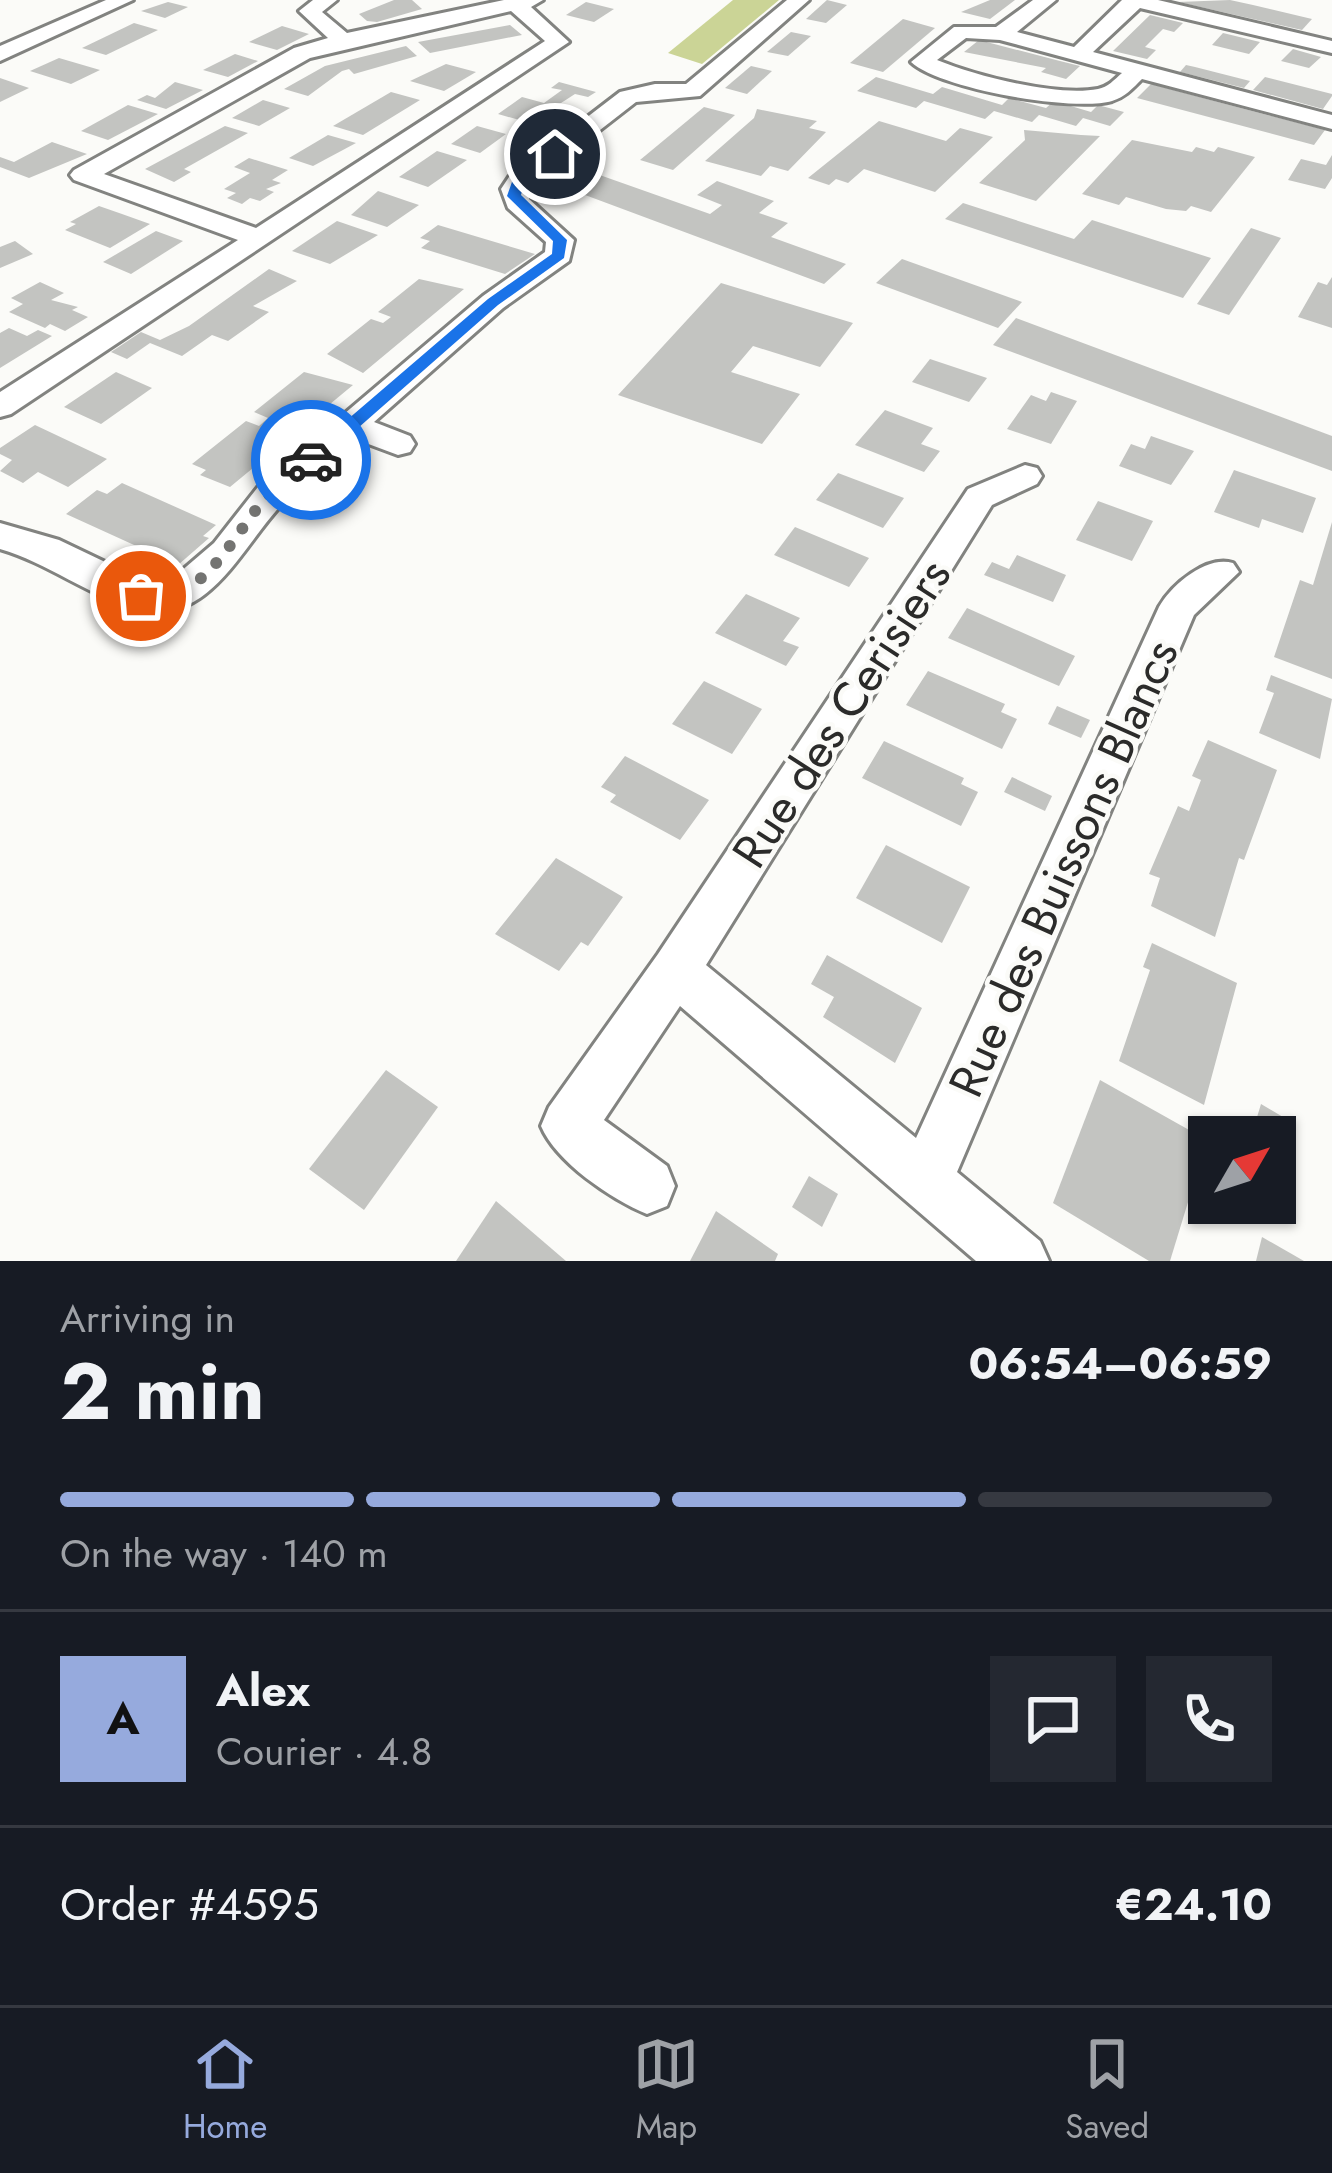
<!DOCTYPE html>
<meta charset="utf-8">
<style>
body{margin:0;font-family:Jost,sans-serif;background:#242831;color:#f1f3f6;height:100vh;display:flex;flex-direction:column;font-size:45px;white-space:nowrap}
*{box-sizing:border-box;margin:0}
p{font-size:39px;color:#9ea1a6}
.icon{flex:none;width:66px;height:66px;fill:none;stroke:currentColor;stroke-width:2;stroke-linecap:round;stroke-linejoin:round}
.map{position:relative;height:1261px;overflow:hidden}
.panel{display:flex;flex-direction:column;background:#171b24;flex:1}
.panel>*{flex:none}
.needle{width:78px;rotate:51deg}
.tools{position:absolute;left:1188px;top:1116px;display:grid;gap:24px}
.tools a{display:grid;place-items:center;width:108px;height:108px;border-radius:0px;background:#171b24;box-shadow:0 3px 9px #0004;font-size:60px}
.pin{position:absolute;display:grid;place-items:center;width:102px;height:102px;color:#fff;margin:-51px;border:6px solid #fff;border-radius:50%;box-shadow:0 3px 12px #0007}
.courier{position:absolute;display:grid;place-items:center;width:120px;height:120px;margin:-60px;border:9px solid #1a73e8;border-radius:50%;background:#fff;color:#222;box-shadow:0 3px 15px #0007}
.summary em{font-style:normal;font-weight:700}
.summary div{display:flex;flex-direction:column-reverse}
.summary{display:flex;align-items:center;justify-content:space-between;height:204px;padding:0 60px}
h1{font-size:78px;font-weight:700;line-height:90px}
.bar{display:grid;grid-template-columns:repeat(4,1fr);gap:18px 12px;align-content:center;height:144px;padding:0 60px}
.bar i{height:15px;border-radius:9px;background:#363941}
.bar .selected{background:#96aadd}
.bar p{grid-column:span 4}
.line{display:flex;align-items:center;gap:30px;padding:0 60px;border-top:3px solid #363941}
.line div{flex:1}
.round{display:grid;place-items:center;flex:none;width:126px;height:126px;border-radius:0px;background:#242831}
.dock{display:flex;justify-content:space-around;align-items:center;height:168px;border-top:3px solid #363941;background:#171b24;font-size:33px;color:#9ea1a6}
.dock a{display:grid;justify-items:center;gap:6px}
.dock .selected{color:#96aadd}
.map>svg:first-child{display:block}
.green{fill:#cbd496}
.building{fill:#c3c4c1}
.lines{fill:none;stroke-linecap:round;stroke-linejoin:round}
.street-casing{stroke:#828380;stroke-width:6}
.street{fill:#fff;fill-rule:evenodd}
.route{fill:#1a73e8}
.done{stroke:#747472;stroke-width:12;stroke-dasharray:0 21.6}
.labels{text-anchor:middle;stroke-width:9;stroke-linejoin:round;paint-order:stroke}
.street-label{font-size:48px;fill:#2b2b2a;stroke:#fbfbf8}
</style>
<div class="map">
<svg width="1332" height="1261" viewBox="0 0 1332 1261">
<rect width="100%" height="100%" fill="#fbfbf8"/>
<polygon class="green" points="733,0 779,0 702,64 668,53"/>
<g class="building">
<polygon points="394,0 412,0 422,9 377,22 367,21 359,14"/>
<polygon points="827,0 847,5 826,23 806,19"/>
<polygon points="990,0 1015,0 990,19 961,12"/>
<polygon points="1230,0 1253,5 1312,19 1302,30 1178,2"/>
<polygon points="168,2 188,7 165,18 141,11"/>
<polygon points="586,2 614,9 594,22 566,15"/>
<polygon points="1150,15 1183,23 1174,32 1163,29 1145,47 1156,50 1147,59 1113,51"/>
<polygon points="903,19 935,28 883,72 850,63"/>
<polygon points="134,23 158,30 106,55 82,48"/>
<polygon points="510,25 522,35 430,53 418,42"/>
<polygon points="282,26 309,34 277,50 249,42"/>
<polygon points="791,32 811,36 788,56 767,52"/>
<polygon points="1223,33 1260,42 1249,54 1212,45"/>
<polygon points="979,40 1056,60 1080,66 1066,79 1041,72 1046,68 964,52"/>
<polygon points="406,46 417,56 354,74 349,69 342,71 308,96 284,89 325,66"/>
<polygon points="1293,49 1321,57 1309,68 1281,61"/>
<polygon points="235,54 258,61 228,77 203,70"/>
<polygon points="59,58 100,70 71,84 30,71"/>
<polygon points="446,64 476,72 444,91 410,81"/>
<polygon points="1186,65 1195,67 1250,81 1244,88 1180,72"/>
<polygon points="751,66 772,71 747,94 725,88"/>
<polygon points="876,77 933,94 942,87 1002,105 1009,98 1046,108 1054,101 1091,112 1098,105 1124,112 1110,126 1083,118 1076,126 1039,115 1032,122 994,111 985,119 924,101 916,108 857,91"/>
<polygon points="1265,77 1332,94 1332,96 1323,109 1253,90"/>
<polygon points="0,78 29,88 0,102"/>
<polygon points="175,82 203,90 166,109 137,100 147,95 155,98"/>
<polygon points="559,82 596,92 588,97 575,94 530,123 498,114 522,97 544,103 562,90 551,88"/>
<polygon points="1151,84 1218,102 1325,130 1314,145 1137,98"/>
<polygon points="391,92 420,100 363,135 333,126"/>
<polygon points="263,100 290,108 259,126 232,118"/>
<polygon points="128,105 158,114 108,140 81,131"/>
<polygon points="704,107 735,115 673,170 640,160"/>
<polygon points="757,109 817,121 809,128 826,132 788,171 770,166 761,176 705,161 754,118"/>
<polygon points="879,121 946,141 960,128 993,137 935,192 864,169 848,183 836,179 829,185 808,178"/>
<polygon points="225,126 248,133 184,169 191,172 174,182 145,169"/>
<polygon points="477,126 506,134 480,153 451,144"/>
<polygon points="1024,130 1081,135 1100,136 1036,201 979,183 1025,140"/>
<polygon points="328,135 356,143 313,166 289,158"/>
<polygon points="1132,140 1192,152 1196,147 1214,152 1218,147 1255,157 1211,212 1191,206 1186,211 1166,209 1126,197 1119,205 1082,194"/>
<polygon points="52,142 87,154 29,178 0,167 0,157 14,162"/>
<polygon points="437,151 467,160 428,187 399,177"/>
<polygon points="1332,155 1332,178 1325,189 1288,180 1301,159 1326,165"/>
<polygon points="249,158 288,170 272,180 281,183 266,189 274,192 260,201 250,198 242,204 227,198 236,193 224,189 250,173 234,167"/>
<polygon points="594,173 710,214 722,205 697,195 717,181 774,201 759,213 788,223 771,237 846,264 824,284 569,189"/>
<polygon points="378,191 407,201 419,205 387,227 351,215"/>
<polygon points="963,203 1074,239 1092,220 1211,258 1183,298 945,219"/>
<polygon points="99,206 122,214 150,224 110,248 65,230 76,224 70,222"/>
<polygon points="337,221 378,235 330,264 292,251"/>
<polygon points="438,225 535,254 505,274 421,248 430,241 420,238"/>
<polygon points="1251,228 1281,238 1229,315 1197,304"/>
<polygon points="156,231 183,241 131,274 103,262"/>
<polygon points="15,241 33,254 0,268 0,247"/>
<polygon points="902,259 1022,302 998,328 876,283"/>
<polygon points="269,269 297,281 253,306 269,312 228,341 212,335 182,356 150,343 127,359 111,352 141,332 160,340 189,326"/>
<polygon points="1332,277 1332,328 1298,317 1318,282 1327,285"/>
<polygon points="419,279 464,289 363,373 327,354 371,319 383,323 391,317 378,312"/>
<polygon points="40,282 64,293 51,300 78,307 72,310 88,317 65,331 50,324 45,328 9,312 23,304 11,298"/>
<polygon points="721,283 853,323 820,367 753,346 731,372 800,394 762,444 618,395"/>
<polygon points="1016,318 1332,436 1332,471 993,345"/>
<polygon points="9,328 27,336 38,330 52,336 0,368 0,333"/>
<polygon points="930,359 987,378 969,402 912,382"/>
<polygon points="116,372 152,388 101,424 64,407"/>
<polygon points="304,372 353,385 230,487 200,475 206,470 192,464 246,421 259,426 268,418 254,412"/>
<polygon points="1051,392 1077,401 1051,444 1007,429 1031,395 1046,401"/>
<polygon points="885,410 933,428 921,444 940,451 924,472 855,445"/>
<polygon points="35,425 107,459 68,487 38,472 23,483 0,471 12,460 0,454 0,448"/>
<polygon points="1151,436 1194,451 1171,485 1119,466 1131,444 1145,449"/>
<polygon points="1234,470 1316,498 1303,533 1262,519 1259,528 1214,512"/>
<polygon points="838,473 904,498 883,528 816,500"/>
<polygon points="122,483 216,525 203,536 209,538 178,565 66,514 97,490 107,494"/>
<polygon points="1098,501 1153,521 1132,561 1076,540"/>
<polygon points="1332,522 1332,679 1274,657 1300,580 1313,585"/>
<polygon points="795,527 869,558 849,587 774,555"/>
<polygon points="1017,555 1066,575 1053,602 984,575 992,562 1009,569"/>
<polygon points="746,594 800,618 783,641 799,647 786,666 715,633"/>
<polygon points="967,608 1075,656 1059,686 948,638"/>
<polygon points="928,671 1005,704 1001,712 1017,719 1002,749 906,705"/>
<polygon points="1271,675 1332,699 1320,759 1259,733 1274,693 1266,690"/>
<polygon points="704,681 762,709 732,754 672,724"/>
<polygon points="1057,706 1090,720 1081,738 1048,724"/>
<polygon points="1208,740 1277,770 1244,860 1239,858 1215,937 1151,906 1160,878 1149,874 1178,806 1189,811 1201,780 1192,776"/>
<polygon points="884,741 964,778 961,784 978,792 961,826 862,778"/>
<polygon points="625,756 709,800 680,840 610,802 616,795 601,787"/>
<polygon points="1012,777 1052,796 1045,811 1004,792"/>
<polygon points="886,845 970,887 942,943 856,898"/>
<polygon points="556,858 623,897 588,946 581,942 559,971 495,934"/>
<polygon points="1152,943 1237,983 1204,1105 1119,1061 1150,970 1143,967"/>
<polygon points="827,955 922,1008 895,1063 823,1017 834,997 811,984"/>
<polygon points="386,1070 438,1107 364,1210 309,1169"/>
<polygon points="1100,1080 1207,1140 1170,1261 1149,1261 1053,1203"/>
<polygon points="1261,1104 1288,1120 1276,1156 1275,1137 1251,1137"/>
<polygon points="809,1176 838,1194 822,1227 792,1207"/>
<polygon points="496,1201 566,1261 456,1261"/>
<polygon points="716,1211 778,1254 775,1261 690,1261"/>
<polygon points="1262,1237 1304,1261 1256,1261"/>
</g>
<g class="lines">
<defs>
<g id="street">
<polygon points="106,0 133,0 0,61 0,46"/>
<path d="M313 0H337L322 12 347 33 504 0H543L531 7 569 42 11 414 0 417V392L238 240 74 180 70 175 74 170 294 48 328 38 299 11ZM511 11 545 41 256 228 104 174 310 58Z"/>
<path d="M787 0H809L700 96 636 102 528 186 529 199 574 240 569 261 503 308 374 422 410 436 415 444 410 452 398 455 355 439C332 459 307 479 285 501 243 543 210 628 137 609 89 596 48 563 0 549V523L59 540 149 583 166 584 214 543 258 487 483 296 545 252 546 242 508 208 501 189 509 177 620 92 655 84H686Z"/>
<path d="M1033 0H1056L1017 32 1074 47 1122 0H1158L1332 41V53L1140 8 1093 52 1332 115V129L1142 79C1133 88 1125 97 1112 101 1073 112 940 89 911 62L954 27H996ZM966 38 1000 40 1122 73C1114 80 1108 87 1098 89 1057 97 976 76 937 60Z"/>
<path d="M1025 465 1037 468 1042 476 1037 484 992 505 706 965 916 1138 1159 607C1172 584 1207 555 1233 563L1239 572 1194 615 957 1172 1040 1241 1049 1261H976L680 1006 604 1120 667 1166 675 1186 667 1206 647 1214C611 1199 556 1162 541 1126L549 1107 658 954 968 489Z"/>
</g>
</defs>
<use href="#street" class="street-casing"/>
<use href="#street" class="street"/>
</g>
<polygon class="route" points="555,150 559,157 524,184 521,195 567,240 564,258 498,305 317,464 305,464 305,456 488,299 552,254 553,241 507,196 513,179"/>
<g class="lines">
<path class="done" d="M141 596C197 606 226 549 255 511 270 491 292 476 311 460"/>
</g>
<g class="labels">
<g class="street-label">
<text transform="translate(841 713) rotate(-57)" y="17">Rue des Cerisiers</text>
<text transform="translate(1063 868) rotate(-66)" y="17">Rue des Buissons Blancs</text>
</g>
</g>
</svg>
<div class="tools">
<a><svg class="needle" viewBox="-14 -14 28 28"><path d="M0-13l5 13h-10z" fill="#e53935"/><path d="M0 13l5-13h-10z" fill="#9ea1a6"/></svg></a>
</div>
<div class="pin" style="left:141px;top:596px;background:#ea580c"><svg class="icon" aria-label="bag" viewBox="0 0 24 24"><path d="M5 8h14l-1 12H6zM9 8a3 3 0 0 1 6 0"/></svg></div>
<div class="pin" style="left:555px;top:154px;background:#1f2937"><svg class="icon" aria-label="home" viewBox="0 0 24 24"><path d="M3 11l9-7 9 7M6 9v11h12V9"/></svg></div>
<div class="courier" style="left:311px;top:460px"><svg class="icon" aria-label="car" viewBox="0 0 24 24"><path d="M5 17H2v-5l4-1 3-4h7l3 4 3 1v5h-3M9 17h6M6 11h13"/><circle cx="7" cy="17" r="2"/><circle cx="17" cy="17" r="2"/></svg></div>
</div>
<section class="panel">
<div class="summary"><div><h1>2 min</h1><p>Arriving in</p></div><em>06:54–06:59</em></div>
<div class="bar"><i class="selected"></i><i class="selected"></i><i class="selected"></i><i></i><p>On the way · 140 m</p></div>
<div class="line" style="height:216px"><b class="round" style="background:#96aadd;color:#111">A</b><div><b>Alex</b><p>Courier · 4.8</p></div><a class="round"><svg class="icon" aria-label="chat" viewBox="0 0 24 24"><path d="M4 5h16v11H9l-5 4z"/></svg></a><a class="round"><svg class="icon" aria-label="phone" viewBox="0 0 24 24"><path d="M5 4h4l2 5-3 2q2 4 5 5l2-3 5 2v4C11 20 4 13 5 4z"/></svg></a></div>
<div class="line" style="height:156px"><div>Order #4595</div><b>€24.10</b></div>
</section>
<nav class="dock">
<a class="selected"><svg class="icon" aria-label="home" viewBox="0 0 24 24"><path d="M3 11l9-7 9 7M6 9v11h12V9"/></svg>Home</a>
<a><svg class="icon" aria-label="map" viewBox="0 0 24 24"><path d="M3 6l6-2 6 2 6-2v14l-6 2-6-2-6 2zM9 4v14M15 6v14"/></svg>Map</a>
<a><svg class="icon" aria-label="saved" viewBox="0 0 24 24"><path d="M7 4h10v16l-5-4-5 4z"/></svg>Saved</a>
</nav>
